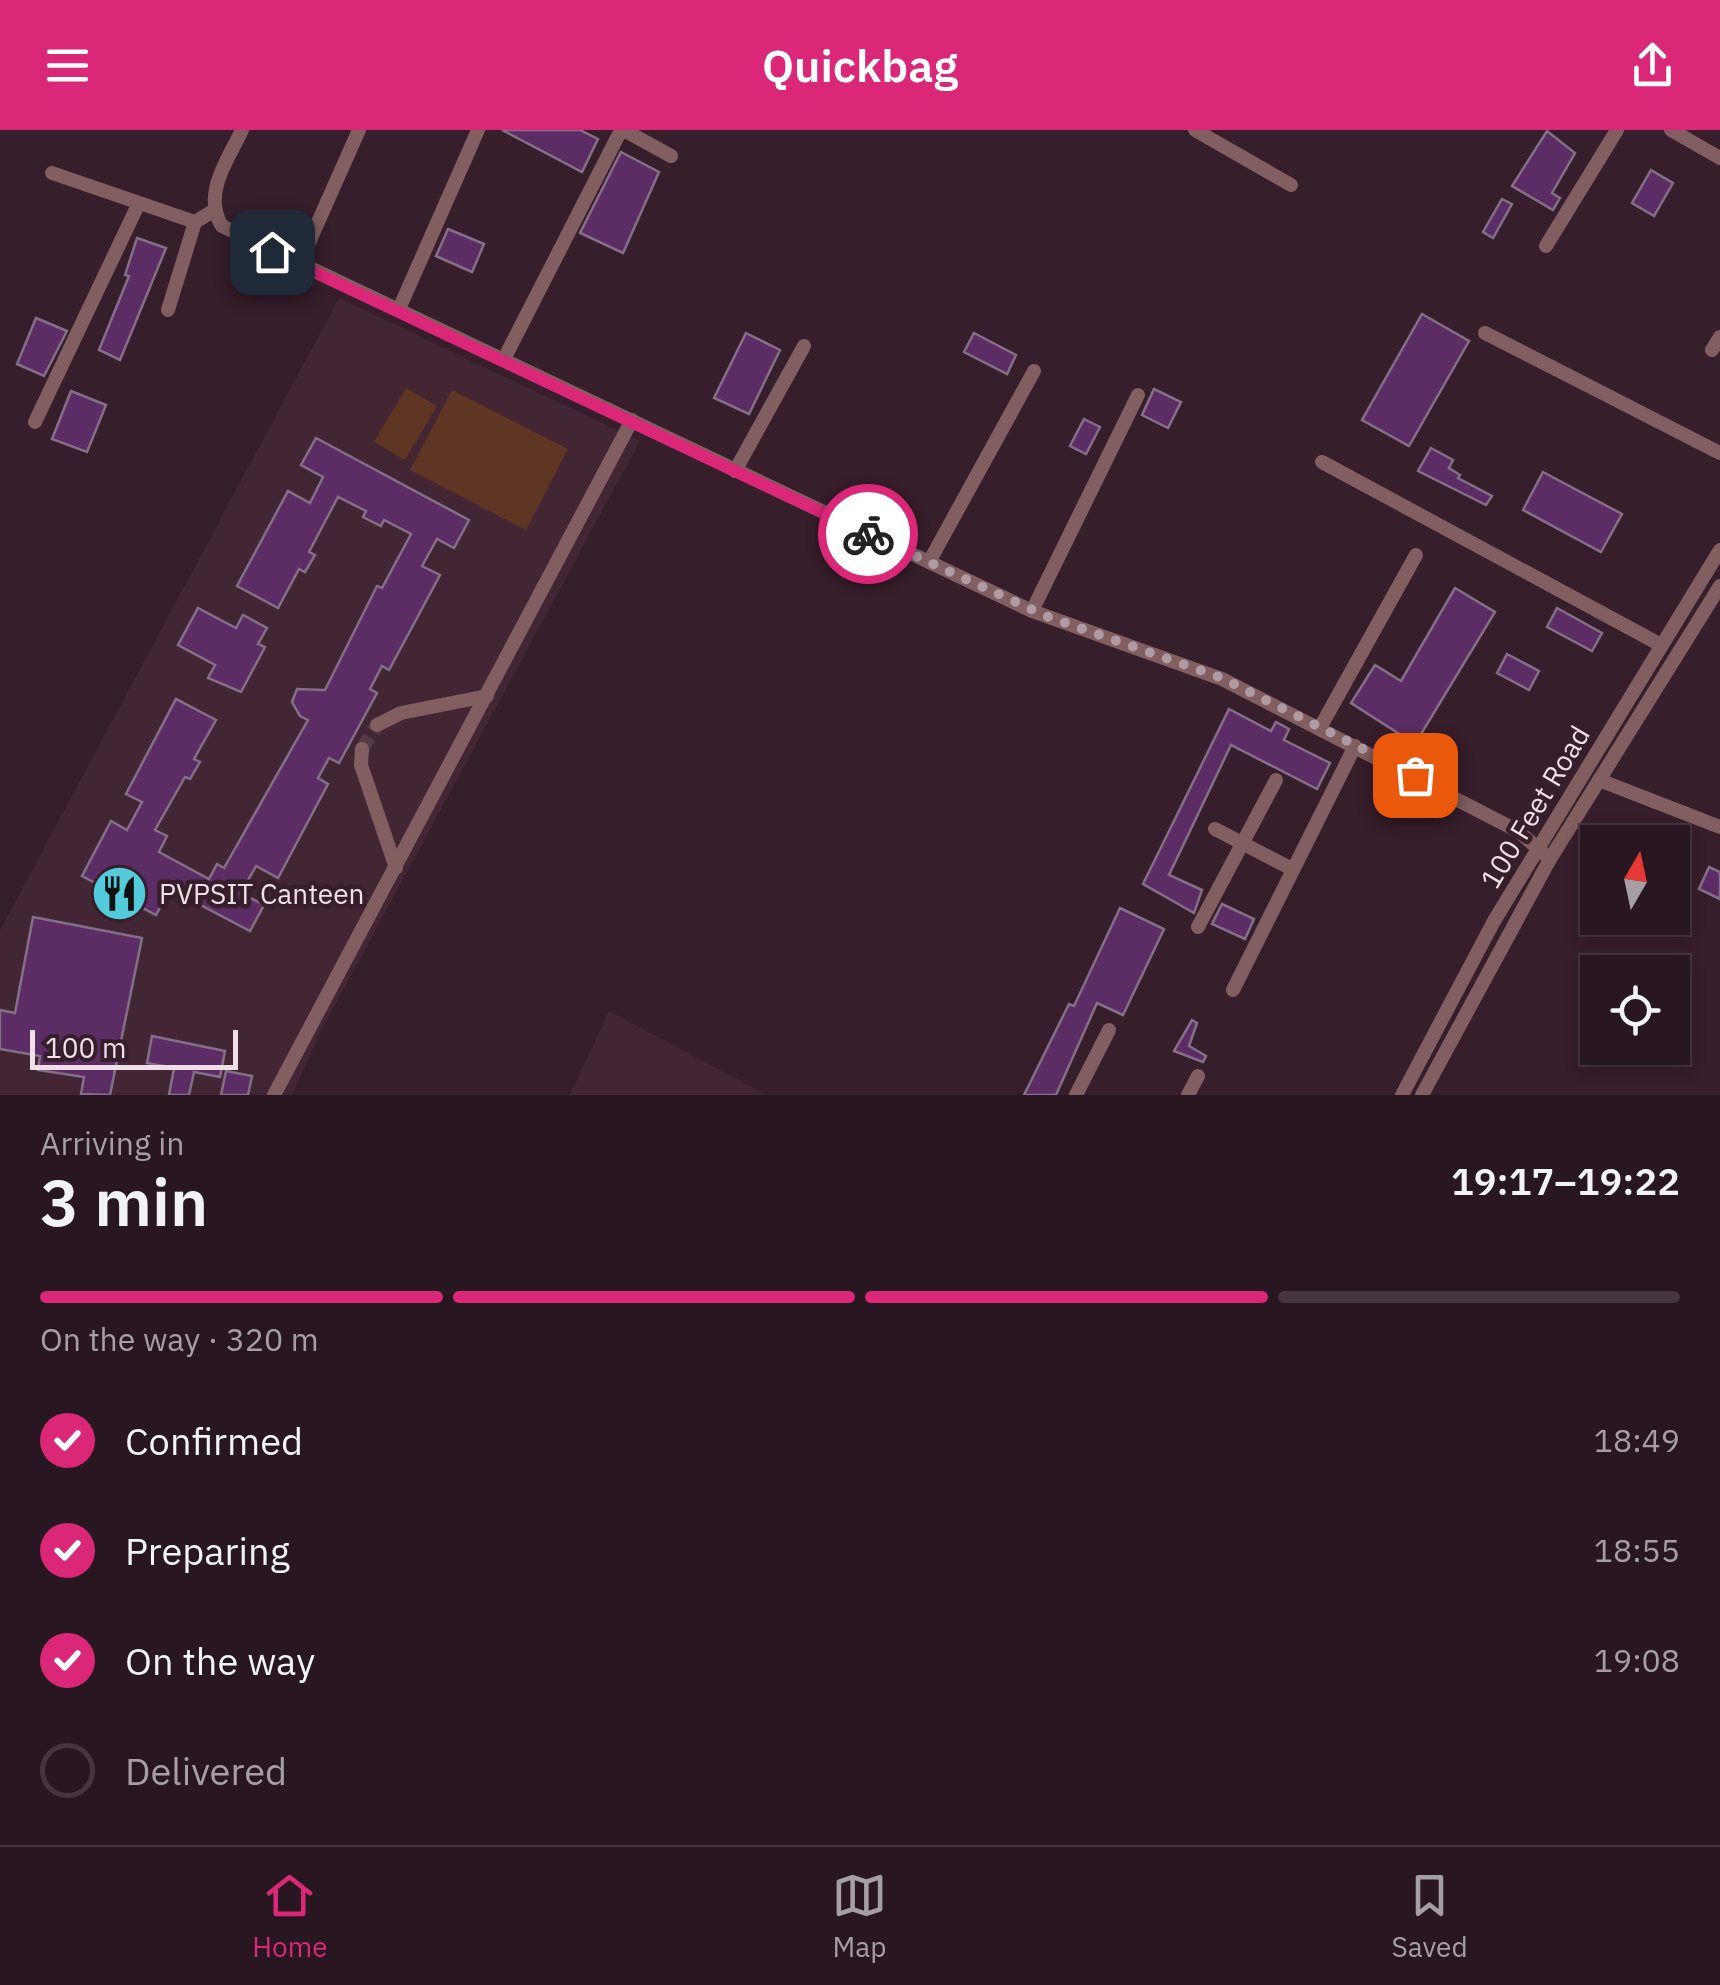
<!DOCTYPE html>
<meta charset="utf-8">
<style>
body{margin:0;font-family:"IBM Plex Sans",sans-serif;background:#301f29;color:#f1f3f6;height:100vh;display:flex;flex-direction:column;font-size:38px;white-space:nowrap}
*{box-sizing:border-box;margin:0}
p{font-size:32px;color:#a59fa5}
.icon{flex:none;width:55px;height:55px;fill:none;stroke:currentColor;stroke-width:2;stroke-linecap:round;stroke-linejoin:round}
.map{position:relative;height:965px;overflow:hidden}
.details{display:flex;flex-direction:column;background:#281620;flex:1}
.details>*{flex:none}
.needle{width:65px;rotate:9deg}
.tools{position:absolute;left:1580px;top:695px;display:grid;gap:20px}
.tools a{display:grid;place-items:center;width:110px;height:110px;border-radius:0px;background:#281620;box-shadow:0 5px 15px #0003,0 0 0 2px #44353e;font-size:50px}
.scale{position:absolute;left:30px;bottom:25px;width:208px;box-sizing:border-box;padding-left:10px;border:5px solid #f0dfe6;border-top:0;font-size:28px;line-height:35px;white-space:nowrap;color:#f0dfe6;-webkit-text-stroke:8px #361e2a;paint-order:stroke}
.pin{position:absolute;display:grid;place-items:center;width:85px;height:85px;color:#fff;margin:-42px;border-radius:20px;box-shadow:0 5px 15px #0006}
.courier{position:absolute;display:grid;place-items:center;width:100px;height:100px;margin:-50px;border:8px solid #db2777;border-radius:50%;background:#fff;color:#222;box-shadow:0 2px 12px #0007}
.summary em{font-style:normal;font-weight:600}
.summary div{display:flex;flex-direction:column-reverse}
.summary{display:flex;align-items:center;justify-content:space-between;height:170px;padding:0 40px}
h1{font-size:65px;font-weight:600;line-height:75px}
.bar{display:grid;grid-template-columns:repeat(4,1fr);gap:15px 10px;align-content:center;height:120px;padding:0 40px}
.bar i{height:12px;border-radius:8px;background:#44353e}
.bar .current{background:#db2777}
.bar p{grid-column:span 4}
ol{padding:0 40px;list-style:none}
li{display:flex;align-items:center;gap:30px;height:110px}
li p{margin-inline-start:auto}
li .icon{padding:10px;border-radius:50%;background:#db2777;color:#fff;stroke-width:4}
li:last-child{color:#a59fa5}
li i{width:55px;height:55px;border:5px solid #44353e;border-radius:50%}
header{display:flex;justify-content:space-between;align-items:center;height:130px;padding:0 40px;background:#db2777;color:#fff;font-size:45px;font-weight:600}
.tab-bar{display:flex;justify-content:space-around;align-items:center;height:140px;border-top:2px solid #44353e;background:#281620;font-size:28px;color:#a59fa5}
.tab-bar a{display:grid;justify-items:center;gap:5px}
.tab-bar .current{color:#db2777}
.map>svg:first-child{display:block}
.built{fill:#432634}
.green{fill:#5f3623}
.building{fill:#5b2d64;stroke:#837087;stroke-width:2.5}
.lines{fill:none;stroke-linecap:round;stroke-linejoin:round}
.minor-tunnel{stroke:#523b46;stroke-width:14;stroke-dasharray:14 7;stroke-linecap:butt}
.minor{stroke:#815e5f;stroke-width:14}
.done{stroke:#af9ba4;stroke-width:10;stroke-dasharray:0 18}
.route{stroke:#db2777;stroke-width:12}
.labels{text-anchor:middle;stroke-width:9;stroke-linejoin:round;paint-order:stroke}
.street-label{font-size:28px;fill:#f0dfe6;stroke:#361e2a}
.poi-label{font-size:28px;fill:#f0dfe6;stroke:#361e2a;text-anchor:start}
</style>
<header><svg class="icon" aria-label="menu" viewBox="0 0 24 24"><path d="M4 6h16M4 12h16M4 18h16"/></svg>Quickbag<svg class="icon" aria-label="share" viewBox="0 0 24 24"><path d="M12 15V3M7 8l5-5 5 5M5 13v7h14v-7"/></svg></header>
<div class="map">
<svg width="1720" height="965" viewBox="0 0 1720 965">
<rect width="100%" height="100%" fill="#361e2a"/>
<g class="built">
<polygon points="339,168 640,311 320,903 292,965 0,965 0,800"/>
<polygon points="609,881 767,965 570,965"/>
</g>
<g class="green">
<polygon points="406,258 437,276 405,330 374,312"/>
<polygon points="452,260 568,319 526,400 410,340"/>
</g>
<g class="building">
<polygon points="502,0 580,0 598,9 582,42"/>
<polygon points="1547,1 1575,23 1552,63 1560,68 1553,80 1512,56"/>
<polygon points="621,22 659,42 623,123 580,103"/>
<polygon points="1651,40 1673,53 1654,86 1632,73"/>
<polygon points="1502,69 1512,74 1493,108 1483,102"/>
<polygon points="448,99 484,114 472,142 436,126"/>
<polygon points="137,108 166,118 120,230 99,220 129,146 125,145"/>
<polygon points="1422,184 1469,211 1409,316 1362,290"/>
<polygon points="36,188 67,201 44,246 17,234"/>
<polygon points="746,203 780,220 749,284 714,268"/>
<polygon points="974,203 1016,225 1007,244 964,222"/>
<polygon points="1154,259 1181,272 1168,298 1142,285"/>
<polygon points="71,261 106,275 87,322 52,309"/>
<polygon points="1084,289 1100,297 1086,324 1070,316"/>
<polygon points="316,308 469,390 454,418 437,409 422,436 440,445 389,540 382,536 370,559 377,563 339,633 329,628 318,648 328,654 278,748 256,736 241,763 264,775 250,801 170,759 156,785 82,746 111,691 127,700 142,672 126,664 176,569 216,590 194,629 200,632 190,649 185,647 155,700 167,706 159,722 209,749 217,734 224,738 308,590 300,586 292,572 297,559 325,560 377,456 382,458 411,404 384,390 381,396 363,387 366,381 338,367 309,422 315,425 305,442 299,439 278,478 237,456 288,361 310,373 323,347 301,335"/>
<polygon points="1431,318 1453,330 1449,338 1460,345 1458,348 1492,366 1486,375 1418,341"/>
<polygon points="1543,342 1622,384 1601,422 1523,380"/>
<polygon points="1455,458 1495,482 1415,614 1351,573 1375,535 1401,551"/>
<polygon points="198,478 236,498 243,485 267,498 258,514 265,517 241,562 208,548 215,535 178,515"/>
<polygon points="1557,478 1602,503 1592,521 1547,497"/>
<polygon points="1507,524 1539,541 1529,560 1497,543"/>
<polygon points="1229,579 1271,601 1276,592 1289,599 1284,610 1330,633 1317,659 1231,615 1169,745 1202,760 1194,783 1143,754"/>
<polygon points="1709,737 1720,742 1720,769 1699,759"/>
<polygon points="1222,774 1254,789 1245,809 1212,794"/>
<polygon points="1120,778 1164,799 1123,885 1097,873 1056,965 1024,965 1069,874 1074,876"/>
<polygon points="33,787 142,808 110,965 81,964 84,947 38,940 40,926 0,919 0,880 15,883"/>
<polygon points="1192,890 1197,893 1189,916 1206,926 1203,932 1174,921"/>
<polygon points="152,906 225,921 220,947 194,942 189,965 169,965 174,938 147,933"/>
<polygon points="226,941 252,946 248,965 221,965"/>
</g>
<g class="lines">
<polyline class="minor-tunnel" points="362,619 377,595"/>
<g class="minor">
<path d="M242 0C228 30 202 64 222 96L1032 481 1222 549 1518 701 1550 729"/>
<polyline points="624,0 671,26"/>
<polyline points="1195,0 1291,55"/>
<polyline points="1671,0 1720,28"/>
<polyline points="52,43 195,92 213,81"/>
<polyline points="1546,116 1617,0"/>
<polyline points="299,135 359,0"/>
<polyline points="399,179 478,0"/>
<polyline points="168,180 195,92"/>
<polyline points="1485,203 1720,323"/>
<polyline points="1712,220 1720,207"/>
<polyline points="504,229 621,0"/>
<polyline points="35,292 138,75"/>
<polyline points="1322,332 1661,515"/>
<polyline points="735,341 804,216"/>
<polyline points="929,432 1034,241"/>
<polyline points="1032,481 1138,265"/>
<polyline points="377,595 401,583 487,566"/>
<polyline points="1321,596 1416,425"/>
<polyline points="362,619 361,635 396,738"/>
<polyline points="1599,650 1720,697"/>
<polyline points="1215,699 1292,739"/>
<polyline points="1198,797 1276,650"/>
<polyline points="1233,860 1355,616"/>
<polyline points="274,965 632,290"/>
<polyline points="1076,965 1109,900"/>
<polyline points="1188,965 1198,946"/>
<polyline points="1402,965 1494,791 1720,420"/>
<polyline points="1422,965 1550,729 1720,456"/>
</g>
</g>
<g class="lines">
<polyline class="done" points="868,404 1046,486 1222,548 1415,645"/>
<polyline class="route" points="272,122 868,404"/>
</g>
<defs>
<symbol id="restaurant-disc" viewBox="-11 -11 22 22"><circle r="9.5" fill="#53cbdb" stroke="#361e2a"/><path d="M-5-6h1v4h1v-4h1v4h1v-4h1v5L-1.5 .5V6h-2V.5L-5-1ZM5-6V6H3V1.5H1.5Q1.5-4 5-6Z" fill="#111"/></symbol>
</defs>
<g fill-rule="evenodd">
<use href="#restaurant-disc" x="88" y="732" width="63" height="63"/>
</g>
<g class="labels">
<g class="street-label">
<text transform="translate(1535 677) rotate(-59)" y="10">100 Feet Road</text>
</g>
<g class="poi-label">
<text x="159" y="774">PVPSIT Canteen</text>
</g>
</g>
</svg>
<div class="tools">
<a><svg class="needle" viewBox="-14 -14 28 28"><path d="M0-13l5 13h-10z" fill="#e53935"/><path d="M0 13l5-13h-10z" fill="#a59fa5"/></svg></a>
<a><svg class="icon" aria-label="locate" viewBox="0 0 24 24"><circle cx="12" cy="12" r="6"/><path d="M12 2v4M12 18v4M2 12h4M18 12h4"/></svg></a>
</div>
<div class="scale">100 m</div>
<div class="pin" style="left:1415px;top:645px;background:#ea580c"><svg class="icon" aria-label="bag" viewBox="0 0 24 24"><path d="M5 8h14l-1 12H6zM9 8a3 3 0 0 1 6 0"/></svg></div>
<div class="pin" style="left:272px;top:122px;background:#1f2937"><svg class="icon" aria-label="home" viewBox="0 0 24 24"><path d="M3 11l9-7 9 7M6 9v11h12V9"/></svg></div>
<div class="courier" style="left:868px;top:404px"><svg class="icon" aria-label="bike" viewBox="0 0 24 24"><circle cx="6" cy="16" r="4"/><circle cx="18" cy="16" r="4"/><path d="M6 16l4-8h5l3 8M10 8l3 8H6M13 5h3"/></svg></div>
</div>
<section class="details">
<div class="summary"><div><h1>3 min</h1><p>Arriving in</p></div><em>19:17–19:22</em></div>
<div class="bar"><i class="current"></i><i class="current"></i><i class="current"></i><i></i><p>On the way · 320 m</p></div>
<ol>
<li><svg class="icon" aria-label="check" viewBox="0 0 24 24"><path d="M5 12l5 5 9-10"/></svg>Confirmed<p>18:49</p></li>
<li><svg class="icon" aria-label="check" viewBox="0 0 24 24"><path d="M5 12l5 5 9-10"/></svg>Preparing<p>18:55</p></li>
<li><svg class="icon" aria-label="check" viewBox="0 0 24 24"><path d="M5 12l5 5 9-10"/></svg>On the way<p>19:08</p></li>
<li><i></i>Delivered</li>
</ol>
</section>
<nav class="tab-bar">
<a class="current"><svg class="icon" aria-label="home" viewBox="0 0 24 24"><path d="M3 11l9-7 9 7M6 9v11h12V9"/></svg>Home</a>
<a><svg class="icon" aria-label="map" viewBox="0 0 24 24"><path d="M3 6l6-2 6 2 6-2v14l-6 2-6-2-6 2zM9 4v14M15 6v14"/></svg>Map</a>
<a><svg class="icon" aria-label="saved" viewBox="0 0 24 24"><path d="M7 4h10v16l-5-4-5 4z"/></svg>Saved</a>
</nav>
